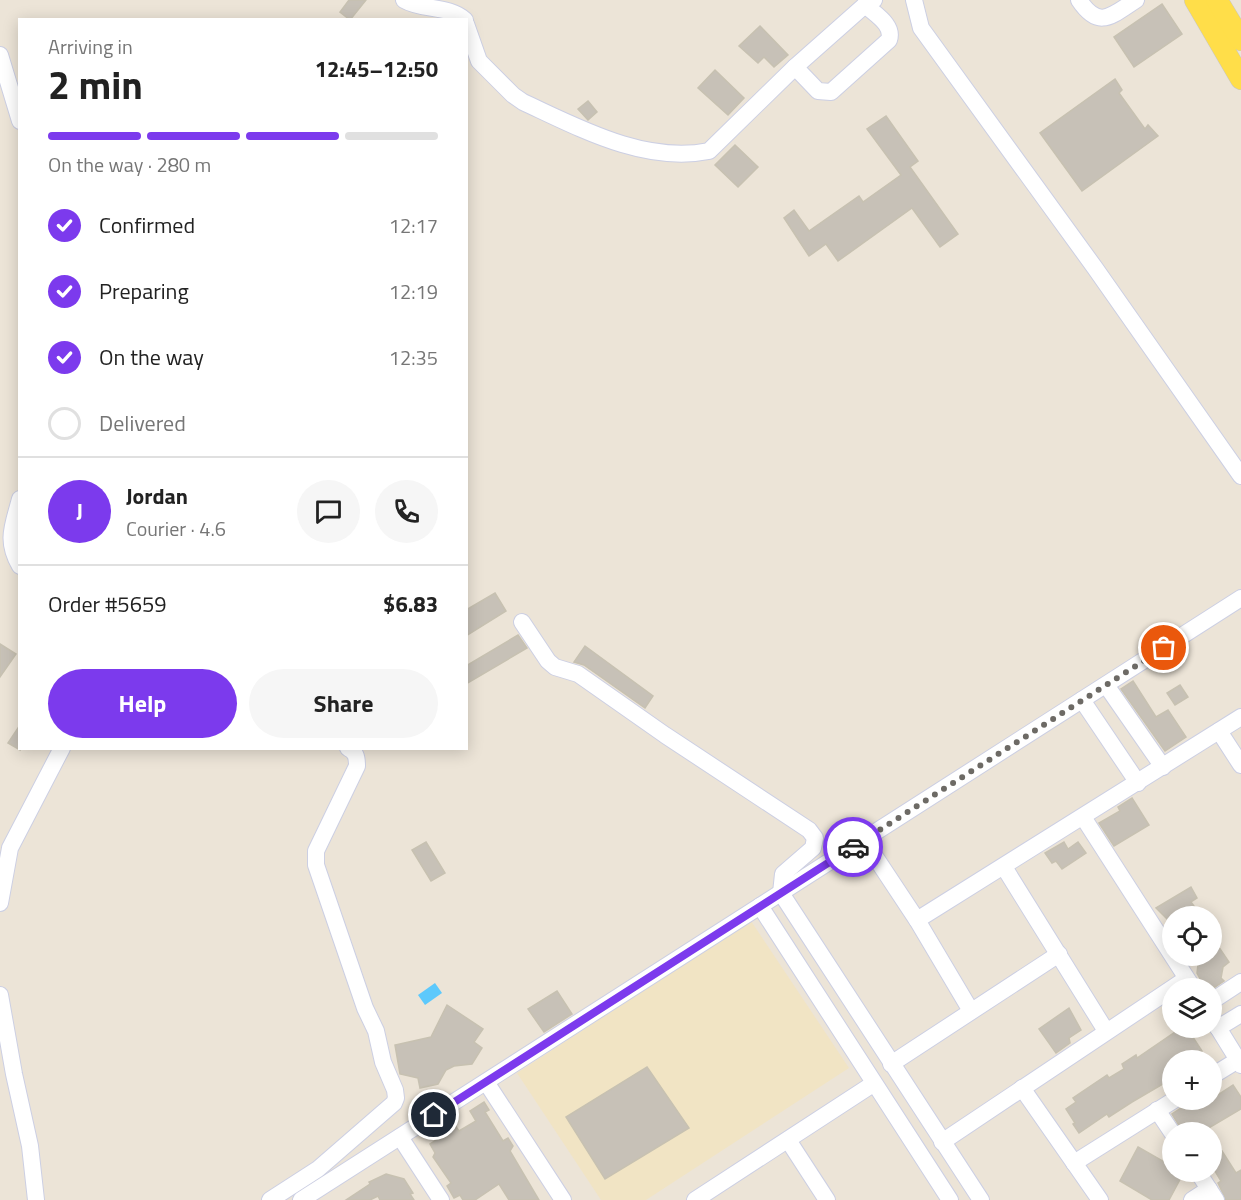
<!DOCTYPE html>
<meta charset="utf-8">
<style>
body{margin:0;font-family:"Titillium Web",sans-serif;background:#f6f6f6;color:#222;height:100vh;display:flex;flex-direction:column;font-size:22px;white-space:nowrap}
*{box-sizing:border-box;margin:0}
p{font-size:20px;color:#767676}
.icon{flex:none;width:33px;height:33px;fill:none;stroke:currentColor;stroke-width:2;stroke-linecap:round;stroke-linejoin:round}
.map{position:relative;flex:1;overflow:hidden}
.sheet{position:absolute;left:18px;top:18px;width:450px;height:732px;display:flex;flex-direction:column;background:#fff;border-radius:0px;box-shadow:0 3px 15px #0003}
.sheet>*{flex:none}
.buttons{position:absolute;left:1162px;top:906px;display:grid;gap:12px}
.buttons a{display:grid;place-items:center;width:60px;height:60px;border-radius:50%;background:#fff;box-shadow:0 3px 15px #0003;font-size:30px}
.pin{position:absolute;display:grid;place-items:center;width:51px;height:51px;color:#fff;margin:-26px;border:3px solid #fff;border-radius:50%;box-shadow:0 2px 6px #0007}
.courier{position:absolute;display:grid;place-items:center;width:60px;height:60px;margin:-30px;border:4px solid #7c3aed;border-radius:50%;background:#fff;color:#222;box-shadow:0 2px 8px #0007}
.summary em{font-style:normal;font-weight:700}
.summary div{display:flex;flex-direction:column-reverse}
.summary{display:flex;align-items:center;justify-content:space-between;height:102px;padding:0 30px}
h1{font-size:39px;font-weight:700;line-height:45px}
.bar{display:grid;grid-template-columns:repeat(4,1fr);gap:9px 6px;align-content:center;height:72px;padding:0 30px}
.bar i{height:8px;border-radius:4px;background:#e0e0e0}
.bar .active{background:#7c3aed}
.bar p{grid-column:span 4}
.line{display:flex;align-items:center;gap:15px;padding:0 30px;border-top:2px solid #e0e0e0}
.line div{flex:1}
.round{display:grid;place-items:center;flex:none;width:63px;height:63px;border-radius:32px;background:#f6f6f6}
ol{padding:0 30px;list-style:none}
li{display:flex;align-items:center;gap:18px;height:66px}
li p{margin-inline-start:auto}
li .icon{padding:6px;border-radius:50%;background:#7c3aed;color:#fff;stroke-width:4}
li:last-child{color:#767676}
li i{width:33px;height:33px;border:3px solid #e0e0e0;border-radius:50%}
.button{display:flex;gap:12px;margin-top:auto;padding:12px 30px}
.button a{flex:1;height:69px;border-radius:36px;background:#7c3aed;color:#fff;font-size:24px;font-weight:700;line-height:69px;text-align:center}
.button a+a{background:#f6f6f6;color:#222}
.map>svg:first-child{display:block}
.education{fill:#f1e4c4}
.water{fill:#5dc9fc}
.building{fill:#c7c1b7;stroke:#c7c1b1;stroke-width:1.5}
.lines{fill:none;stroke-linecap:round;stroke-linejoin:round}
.minor-casing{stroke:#cccfe3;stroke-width:18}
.major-casing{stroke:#c7c7c7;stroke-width:22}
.minor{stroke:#fff;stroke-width:16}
.major{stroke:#ffde49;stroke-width:21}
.done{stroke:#6d6a65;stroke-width:6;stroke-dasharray:0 10.8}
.route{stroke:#7c3aed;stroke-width:8}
</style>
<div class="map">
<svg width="1241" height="1200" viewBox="0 0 1241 1200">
<rect width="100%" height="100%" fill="#ece4d7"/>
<polygon class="education" points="751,921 849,1068 646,1200 601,1200 517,1073"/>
<polygon class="water" points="435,983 442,993 425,1005 418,995"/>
<g class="building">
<polygon points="349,0 366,0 350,20 340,12"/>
<polygon points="1162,4 1182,34 1134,67 1114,37"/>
<polygon points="760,26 788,55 774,67 764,57 758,63 739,46"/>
<polygon points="715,70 744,98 728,115 698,88"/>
<polygon points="1115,79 1122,90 1119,93 1145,129 1148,125 1158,136 1082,191 1040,133"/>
<polygon points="588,101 597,112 588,120 578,109"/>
<polygon points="886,116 918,161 910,167 958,234 940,247 912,208 838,261 826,244 809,256 784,218 794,210 809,231 859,196 863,202 901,175 867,129"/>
<polygon points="735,145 758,167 738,187 715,165"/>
<polygon points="495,593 506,611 466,636 466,610"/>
<polygon points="518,635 527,648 466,684 466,666"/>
<polygon points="0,644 16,654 0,677"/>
<polygon points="585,646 653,696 645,708 584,665 574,662"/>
<polygon points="1133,681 1156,717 1168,710 1186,737 1165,751 1121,689"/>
<polygon points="1180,685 1188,697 1175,705 1167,693"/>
<polygon points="20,725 20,750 8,743"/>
<polygon points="1132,798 1149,825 1114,846 1099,823 1120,811 1118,807"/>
<polygon points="426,842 445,873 431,881 412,850"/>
<polygon points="1064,842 1068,849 1078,842 1086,853 1062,869 1056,861 1052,863 1045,853"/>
<polygon points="1191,887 1197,898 1191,902 1201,916 1173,916 1173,925 1156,908"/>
<polygon points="1212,937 1229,962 1223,967 1221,978 1224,981 1215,987 1205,988 1197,973 1199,956 1212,956"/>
<polygon points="557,991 572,1014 544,1032 528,1009"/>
<polygon points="447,1005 483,1029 474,1042 482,1048 472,1064 454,1066 446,1070 438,1084 420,1088 418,1078 400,1074 395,1045 431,1037"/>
<polygon points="1069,1008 1081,1030 1069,1038 1070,1043 1056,1053 1039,1029"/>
<polygon points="1181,1028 1187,1028 1202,1051 1188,1060 1173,1060 1173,1078 1132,1102 1109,1117 1107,1114 1079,1133 1073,1124 1075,1123 1066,1109 1076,1102 1073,1098 1107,1075 1109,1078 1124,1069 1122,1064 1136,1055 1137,1058"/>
<polygon points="647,1067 689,1128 605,1179 566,1117"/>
<polygon points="1233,1085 1241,1097 1241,1109 1202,1132 1183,1132 1172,1114 1193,1100 1198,1108"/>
<polygon points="484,1102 489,1110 485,1112 503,1141 508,1138 513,1146 510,1151 539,1200 509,1200 499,1184 475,1200 463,1200 460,1195 454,1198 447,1186 451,1183 433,1157 435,1153 430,1144 447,1133 444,1130 454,1124 459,1131 476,1121 470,1111"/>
<polygon points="1138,1147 1173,1167 1173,1172 1184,1172 1169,1200 1152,1200 1120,1181"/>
<polygon points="1222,1151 1236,1173 1241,1170 1241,1200 1226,1200 1218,1183 1221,1181 1212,1166 1212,1157"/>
<polygon points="386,1174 404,1179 413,1193 410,1194 414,1200 380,1200 378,1196 370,1200 346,1200 370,1184 369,1182"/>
</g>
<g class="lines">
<defs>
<g id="minor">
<path d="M404 0C423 11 449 5 465 20"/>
<polyline points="914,0 921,28 1095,268 1241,476"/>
<path d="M1079 0C1099 30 1111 16 1136 0"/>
<path d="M466 24 479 61 513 95 523 102C579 128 645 164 709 151L795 67 865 5 874 0"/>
<polyline points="0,55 20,121"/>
<path d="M795 67 818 91 831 92 889 40C894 25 876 15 865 5"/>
<path d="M20 499C13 526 5 540 20 566"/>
<polyline points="522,622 548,661 555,667 578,674 665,735 809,830 815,838 813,848 783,874 781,893 981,1200"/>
<polyline points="1106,685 1163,767"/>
<polyline points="1082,700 1138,783"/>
<polyline points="1219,731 1241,765"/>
<polyline points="1083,817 1193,988"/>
<polyline points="864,840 917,920 971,1011"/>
<polyline points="1004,867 1106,1031"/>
<polyline points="0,903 10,848 62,748"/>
<polyline points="760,906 950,1200"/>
<polyline points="917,920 1241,717"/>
<polyline points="0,995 14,1074 30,1146 36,1200"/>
<polyline points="1212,1001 1241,982"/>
<polyline points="1212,1018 1241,1065"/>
<polyline points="1218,1028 1241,1014"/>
<polyline points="891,1064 1059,954"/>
<polyline points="1212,1076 1238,1060"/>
<polyline points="486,1082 563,1200"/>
<polyline points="1022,1088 1100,1200"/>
<polyline points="1157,1110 1173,1134"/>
<polyline points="400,1137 441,1200"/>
<polyline points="788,1140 827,1200"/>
<polyline points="942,1142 1186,979"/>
<polyline points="1074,1163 1174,1100"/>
<polyline points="1198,1172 1216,1200"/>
<path d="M270 1200 318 1169 394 1103 396 1098 395 1090 383 1062 376 1031 365 1008 316 865V851L357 766C357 757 356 752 348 748"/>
<polyline points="301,1200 1241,598"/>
<polyline points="695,1200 873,1084"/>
<polyline points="1192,1200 1209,1189"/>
</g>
<g id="major">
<polyline points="1195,0 1241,79"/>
<polyline points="1217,0 1241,40"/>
</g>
</defs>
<use href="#minor" class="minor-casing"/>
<use href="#major" class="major-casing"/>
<use href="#minor" class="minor"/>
<use href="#major" class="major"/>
</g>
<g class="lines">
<polyline class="done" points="853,847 1164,648"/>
<polyline class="route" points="434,1115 853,847"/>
</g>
</svg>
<div class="buttons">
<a><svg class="icon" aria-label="locate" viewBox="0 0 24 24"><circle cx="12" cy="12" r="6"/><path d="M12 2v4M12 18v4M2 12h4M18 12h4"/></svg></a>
<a><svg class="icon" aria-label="layers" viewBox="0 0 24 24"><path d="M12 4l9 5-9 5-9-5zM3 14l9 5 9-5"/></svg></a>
<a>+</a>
<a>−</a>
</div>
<div class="pin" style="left:1164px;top:648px;background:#ea580c"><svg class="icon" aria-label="bag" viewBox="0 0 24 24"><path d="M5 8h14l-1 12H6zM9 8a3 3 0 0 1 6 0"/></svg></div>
<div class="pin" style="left:434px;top:1115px;background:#1f2937"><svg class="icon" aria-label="home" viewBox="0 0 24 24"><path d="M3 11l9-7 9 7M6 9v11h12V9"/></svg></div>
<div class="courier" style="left:853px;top:847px"><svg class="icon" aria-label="car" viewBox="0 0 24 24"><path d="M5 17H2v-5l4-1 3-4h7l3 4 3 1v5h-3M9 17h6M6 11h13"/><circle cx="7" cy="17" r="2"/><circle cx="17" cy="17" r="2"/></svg></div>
<section class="sheet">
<div class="summary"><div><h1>2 min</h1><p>Arriving in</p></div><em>12:45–12:50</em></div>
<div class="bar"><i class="active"></i><i class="active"></i><i class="active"></i><i></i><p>On the way · 280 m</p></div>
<ol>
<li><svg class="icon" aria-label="check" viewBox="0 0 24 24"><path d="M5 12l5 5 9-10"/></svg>Confirmed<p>12:17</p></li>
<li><svg class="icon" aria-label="check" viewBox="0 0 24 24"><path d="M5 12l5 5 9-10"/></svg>Preparing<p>12:19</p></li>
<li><svg class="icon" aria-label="check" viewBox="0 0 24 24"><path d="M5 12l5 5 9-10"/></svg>On the way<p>12:35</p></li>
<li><i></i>Delivered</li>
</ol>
<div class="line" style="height:108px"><b class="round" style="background:#7c3aed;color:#fff">J</b><div><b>Jordan</b><p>Courier · 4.6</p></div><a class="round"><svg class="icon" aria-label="chat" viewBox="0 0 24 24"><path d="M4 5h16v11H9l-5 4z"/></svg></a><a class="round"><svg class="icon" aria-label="phone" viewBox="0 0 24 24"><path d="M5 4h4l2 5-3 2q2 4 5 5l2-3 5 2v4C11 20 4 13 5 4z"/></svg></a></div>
<div class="line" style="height:78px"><div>Order #5659</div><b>$6.83</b></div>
<div class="button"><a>Help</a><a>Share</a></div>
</section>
</div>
